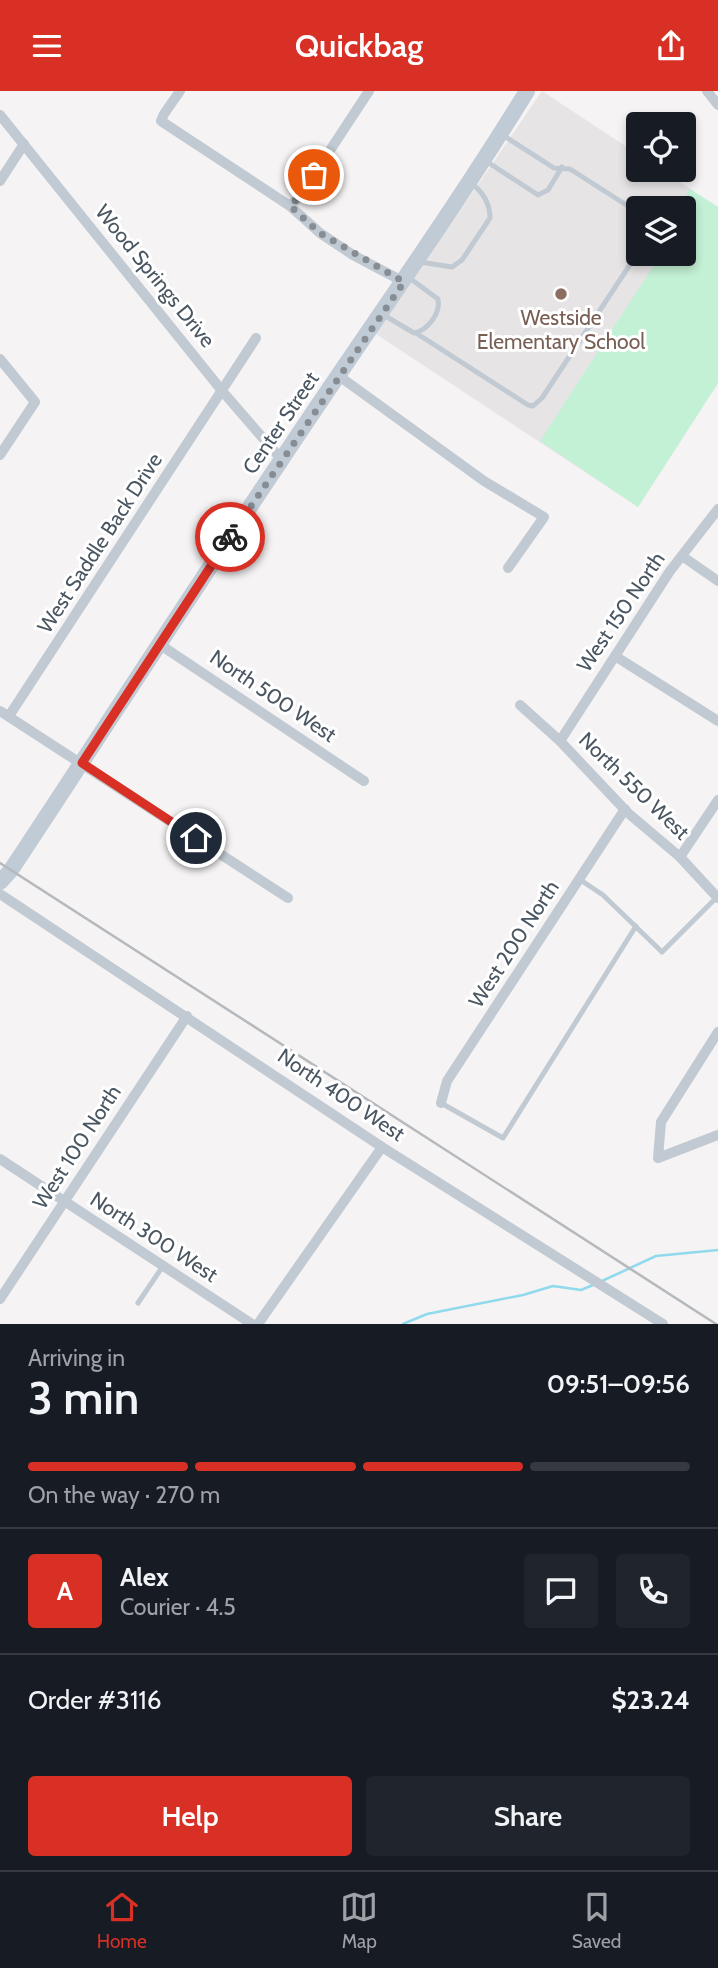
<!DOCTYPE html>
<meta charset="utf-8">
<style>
body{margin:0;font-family:Cabin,sans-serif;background:#20242c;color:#f1f3f6;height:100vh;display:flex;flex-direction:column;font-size:26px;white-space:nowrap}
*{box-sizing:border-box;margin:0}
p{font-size:23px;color:#9ea1a6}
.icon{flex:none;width:38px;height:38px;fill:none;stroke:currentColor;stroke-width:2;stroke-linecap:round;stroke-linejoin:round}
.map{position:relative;height:1233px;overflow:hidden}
.side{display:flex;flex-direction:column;background:#171b24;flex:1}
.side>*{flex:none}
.fabs{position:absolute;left:626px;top:21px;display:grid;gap:14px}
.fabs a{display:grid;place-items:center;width:70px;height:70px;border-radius:7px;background:#171b24;box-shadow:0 4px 10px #0003;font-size:35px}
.pin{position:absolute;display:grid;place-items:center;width:60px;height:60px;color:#fff;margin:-30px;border:4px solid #fff;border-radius:50%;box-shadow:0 2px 7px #0007}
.courier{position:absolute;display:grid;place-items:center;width:70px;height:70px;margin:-35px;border:5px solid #d93025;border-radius:50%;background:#fff;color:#222;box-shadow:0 2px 9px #0007}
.overview em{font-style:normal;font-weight:600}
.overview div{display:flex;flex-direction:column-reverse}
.overview{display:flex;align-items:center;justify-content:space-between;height:119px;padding:0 28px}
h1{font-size:46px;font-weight:600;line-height:52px}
.bar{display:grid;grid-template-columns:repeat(4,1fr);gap:10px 7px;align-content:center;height:84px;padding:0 28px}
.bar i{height:9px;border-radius:5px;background:#363941}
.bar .selected{background:#d93025}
.bar p{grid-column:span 4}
.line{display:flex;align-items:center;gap:18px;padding:0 28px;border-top:2px solid #363941}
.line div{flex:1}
.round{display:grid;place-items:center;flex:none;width:74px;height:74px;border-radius:7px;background:#20242c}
.cta{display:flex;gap:14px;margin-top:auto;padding:14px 28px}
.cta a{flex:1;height:80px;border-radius:7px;background:#d93025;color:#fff;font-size:28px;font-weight:600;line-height:80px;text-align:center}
.cta a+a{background:#20242c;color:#f1f3f6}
header{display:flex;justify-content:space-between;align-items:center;height:91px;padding:0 28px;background:#d93025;color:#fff;font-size:32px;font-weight:600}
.dock{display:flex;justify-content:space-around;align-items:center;height:98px;border-top:2px solid #363941;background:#171b24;font-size:19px;color:#9ea1a6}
.dock a{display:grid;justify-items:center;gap:4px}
.dock .selected{color:#d93025}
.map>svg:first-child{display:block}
.education{fill:#e6e4e5;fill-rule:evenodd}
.grass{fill:#c3f1d5}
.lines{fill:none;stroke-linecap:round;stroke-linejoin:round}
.stream{stroke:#90daee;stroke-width:2.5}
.lane{stroke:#c1cad2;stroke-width:5}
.street{stroke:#c1cad2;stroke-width:10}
.secondary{stroke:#c1cbd6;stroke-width:16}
.rail{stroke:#b5b8bd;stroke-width:2.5}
.done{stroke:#868d94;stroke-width:7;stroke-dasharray:0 12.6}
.route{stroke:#d93025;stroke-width:9}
.education-dot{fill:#8d6e63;stroke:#fff;stroke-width:2.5}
.labels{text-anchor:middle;stroke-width:6;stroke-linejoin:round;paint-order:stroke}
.street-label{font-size:21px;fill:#4a5661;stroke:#fff}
.education-label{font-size:21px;fill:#785e54;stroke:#fff}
</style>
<header><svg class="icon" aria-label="menu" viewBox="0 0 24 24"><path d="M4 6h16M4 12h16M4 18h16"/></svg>Quickbag<svg class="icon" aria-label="share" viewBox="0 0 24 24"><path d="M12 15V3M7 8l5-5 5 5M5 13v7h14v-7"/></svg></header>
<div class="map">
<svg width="718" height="1233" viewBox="0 0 718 1233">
<rect width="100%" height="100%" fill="#f5f3f3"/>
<path class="education" d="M542 0 639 64V79H661L718 116V292L638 416 376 243ZM639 117H684V163H639Z"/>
<polygon class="grass" points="690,98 718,116 718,292 638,416 540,350 656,171 677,167 679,163 684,163 684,117 678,117"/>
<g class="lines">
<g class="stream">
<polyline points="602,1190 656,1165 718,1159"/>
<polyline points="403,1233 427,1223 523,1204 553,1195 581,1199 593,1194"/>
</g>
<g class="lane">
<polyline points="501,43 554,77 570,78 631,117 639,128"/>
<polyline points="486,70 538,104 548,99 562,76"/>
<path d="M420 171 452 176 462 169 490 127C490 112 483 101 471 92"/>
<path d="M382 223 414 242C428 239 441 222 438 208L408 186"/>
<polyline points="416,242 528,314 533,315 542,307 639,160"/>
<polyline points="579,788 603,804 662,861 717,806"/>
<polyline points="441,1012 503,1047 636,835"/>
<polyline points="138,1212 163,1175"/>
</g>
<g class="street">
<polyline points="180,0 164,23 161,30 290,115 320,142 353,164 404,191"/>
<polyline points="707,0 718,14"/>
<polyline points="0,24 223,301 281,368"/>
<polyline points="0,90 24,53"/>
<polyline points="290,115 300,105 369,0"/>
<polyline points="0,268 35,311 0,364"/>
<polyline points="339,285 484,390 544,426 508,477"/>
<polyline points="682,465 718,490"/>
<polyline points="159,553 364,690"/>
<polyline points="615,565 718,630"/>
<polyline points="520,614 560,650 628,722 680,766 718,807"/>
<polyline points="0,620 288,807"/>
<polyline points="9,625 256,247"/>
<polyline points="560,650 670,480 718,418"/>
<polyline points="680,766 718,709"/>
<polyline points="0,803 382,1056 663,1233"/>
<polyline points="718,941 661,1031 658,1067 718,1044"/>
<polyline points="441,1012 447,990 625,718"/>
<polyline points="0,1068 252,1233"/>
<polyline points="0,1208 187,925"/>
<polyline points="258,1233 382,1056"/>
</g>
<path class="secondary" d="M0 791 11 779C101 643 189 506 280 371 362 247 449 127 527 0"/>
<polyline class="rail" points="0,772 716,1233"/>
</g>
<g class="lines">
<polyline class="done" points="230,446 404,191 320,142 290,115 300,105 314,84"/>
<polyline class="route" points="196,747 82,672 230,446"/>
</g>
<circle class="education-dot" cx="561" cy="203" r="7"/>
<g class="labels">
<g class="street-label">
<text transform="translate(155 185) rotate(51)" y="7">Wood Springs Drive</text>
<text transform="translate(281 332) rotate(-56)" y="7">Center Street</text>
<text transform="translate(100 452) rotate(-57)" y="7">West Saddle Back Drive</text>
<text transform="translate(621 521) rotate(-56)" y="7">West 150 North</text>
<text transform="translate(273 605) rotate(34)" y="7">North 500 West</text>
<text transform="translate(634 695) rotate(44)" y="7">North 550 West</text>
<text transform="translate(514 853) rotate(-57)" y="7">West 200 North</text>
<text transform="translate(341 1004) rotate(34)" y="7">North 400 West</text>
<text transform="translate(77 1056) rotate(-57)" y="7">West 100 North</text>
<text transform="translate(154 1146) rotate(33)" y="7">North 300 West</text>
</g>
<g class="education-label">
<text x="561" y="234">Westside<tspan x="561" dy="24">Elementary School</tspan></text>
</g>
</g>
</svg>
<div class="fabs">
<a><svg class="icon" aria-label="locate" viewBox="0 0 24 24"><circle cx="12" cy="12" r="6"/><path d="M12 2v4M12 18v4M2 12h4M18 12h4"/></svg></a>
<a><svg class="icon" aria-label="layers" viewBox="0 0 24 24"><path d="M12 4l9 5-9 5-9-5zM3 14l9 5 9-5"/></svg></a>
</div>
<div class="pin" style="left:314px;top:84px;background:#ea580c"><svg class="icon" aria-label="bag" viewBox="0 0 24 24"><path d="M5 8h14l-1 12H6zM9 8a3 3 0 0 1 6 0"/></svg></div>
<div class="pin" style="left:196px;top:747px;background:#1f2937"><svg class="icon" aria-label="home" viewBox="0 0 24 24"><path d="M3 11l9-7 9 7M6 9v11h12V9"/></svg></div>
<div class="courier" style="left:230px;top:446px"><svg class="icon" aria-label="bike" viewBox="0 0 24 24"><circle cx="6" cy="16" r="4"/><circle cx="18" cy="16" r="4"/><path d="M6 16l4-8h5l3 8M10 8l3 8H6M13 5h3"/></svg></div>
</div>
<section class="side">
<div class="overview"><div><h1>3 min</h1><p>Arriving in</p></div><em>09:51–09:56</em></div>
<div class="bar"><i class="selected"></i><i class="selected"></i><i class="selected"></i><i></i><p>On the way · 270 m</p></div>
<div class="line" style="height:126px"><b class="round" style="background:#d93025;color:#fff">A</b><div><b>Alex</b><p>Courier · 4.5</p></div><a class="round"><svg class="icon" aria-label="chat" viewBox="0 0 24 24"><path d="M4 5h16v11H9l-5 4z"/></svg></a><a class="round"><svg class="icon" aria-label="phone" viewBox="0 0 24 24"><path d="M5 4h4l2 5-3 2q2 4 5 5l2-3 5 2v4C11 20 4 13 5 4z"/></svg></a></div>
<div class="line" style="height:91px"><div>Order #3116</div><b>$23.24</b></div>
<div class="cta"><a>Help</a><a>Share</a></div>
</section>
<nav class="dock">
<a class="selected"><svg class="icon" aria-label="home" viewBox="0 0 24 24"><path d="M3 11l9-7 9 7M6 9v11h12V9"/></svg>Home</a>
<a><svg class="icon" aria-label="map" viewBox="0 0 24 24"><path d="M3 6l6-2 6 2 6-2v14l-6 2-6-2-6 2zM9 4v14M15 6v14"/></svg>Map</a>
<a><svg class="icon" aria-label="saved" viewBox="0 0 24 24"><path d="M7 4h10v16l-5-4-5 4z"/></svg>Saved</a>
</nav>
